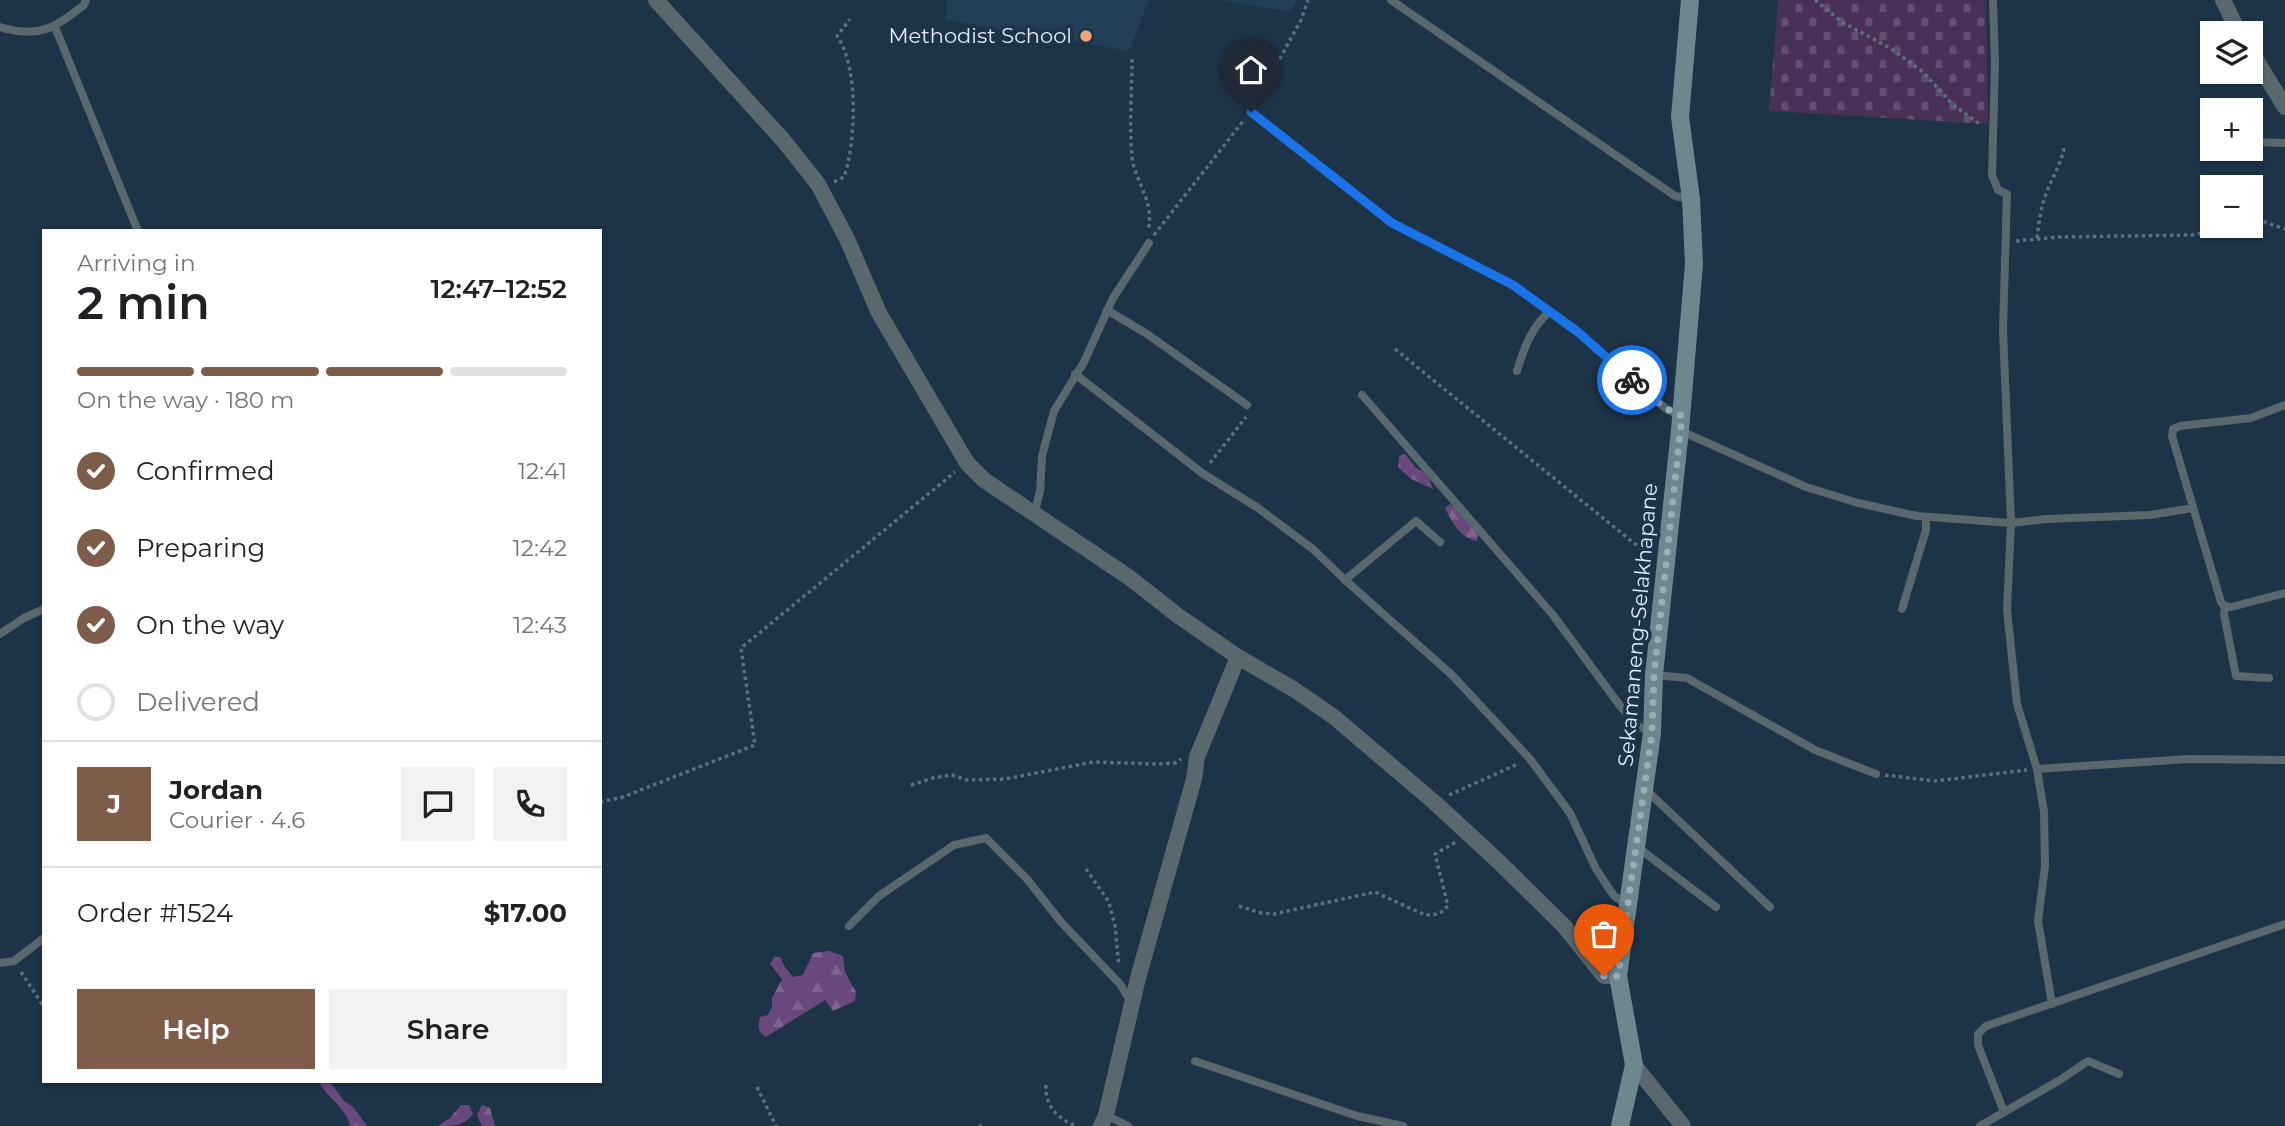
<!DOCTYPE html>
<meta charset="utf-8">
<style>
body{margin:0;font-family:Montserrat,sans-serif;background:#f2f2f2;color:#202124;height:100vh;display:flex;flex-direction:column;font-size:26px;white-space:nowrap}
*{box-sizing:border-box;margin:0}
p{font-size:23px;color:#757577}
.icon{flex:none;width:38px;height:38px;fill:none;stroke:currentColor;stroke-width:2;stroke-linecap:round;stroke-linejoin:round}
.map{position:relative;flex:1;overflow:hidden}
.details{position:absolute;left:42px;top:229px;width:560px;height:854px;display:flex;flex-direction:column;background:#fff;border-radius:0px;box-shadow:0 2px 5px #0004}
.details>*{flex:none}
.tools{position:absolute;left:2200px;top:21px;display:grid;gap:14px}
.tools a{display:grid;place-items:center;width:63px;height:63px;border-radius:0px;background:#fff;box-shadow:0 2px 5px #0004;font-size:35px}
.pin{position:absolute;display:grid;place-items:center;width:60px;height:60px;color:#fff;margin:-72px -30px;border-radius:50% 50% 50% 0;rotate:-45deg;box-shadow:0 0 7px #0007}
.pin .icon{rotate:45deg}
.courier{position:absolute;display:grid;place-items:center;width:70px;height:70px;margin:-35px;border:5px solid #1a73e8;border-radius:50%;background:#fff;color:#222;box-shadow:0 2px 9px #0007}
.summary em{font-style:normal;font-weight:600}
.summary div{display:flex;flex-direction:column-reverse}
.summary{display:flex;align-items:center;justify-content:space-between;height:119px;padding:0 35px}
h1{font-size:46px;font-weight:600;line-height:52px}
.bar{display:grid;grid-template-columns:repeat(4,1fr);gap:10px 7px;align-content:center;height:84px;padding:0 35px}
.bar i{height:9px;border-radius:5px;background:#e0e0e0}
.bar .current{background:#7e5c4a}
.bar p{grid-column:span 4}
.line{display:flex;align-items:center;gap:18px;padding:0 35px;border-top:2px solid #e0e0e0}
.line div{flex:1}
.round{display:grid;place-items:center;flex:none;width:74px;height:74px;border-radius:0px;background:#f2f2f2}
ol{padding:0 35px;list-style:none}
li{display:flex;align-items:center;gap:21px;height:77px}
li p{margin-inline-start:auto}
li .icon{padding:7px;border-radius:50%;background:#7e5c4a;color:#fff;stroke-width:4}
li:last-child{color:#757577}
li i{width:38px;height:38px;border:4px solid #e0e0e0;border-radius:50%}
.primary-button{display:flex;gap:14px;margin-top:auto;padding:14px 35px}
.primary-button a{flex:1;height:80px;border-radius:0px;background:#7e5c4a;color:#fff;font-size:28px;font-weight:600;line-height:80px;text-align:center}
.primary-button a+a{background:#f2f2f2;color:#202124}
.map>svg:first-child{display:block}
.built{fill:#223f57}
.forest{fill:url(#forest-firs)}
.cemetery{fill:url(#cemetery-stones)}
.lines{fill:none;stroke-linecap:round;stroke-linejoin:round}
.path{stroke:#5b6f81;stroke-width:3.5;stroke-dasharray:3.5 3.5;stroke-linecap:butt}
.lane{stroke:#58686c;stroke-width:8}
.street{stroke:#58686c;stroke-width:16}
.secondary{stroke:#6c878d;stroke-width:18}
.done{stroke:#9aabba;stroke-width:7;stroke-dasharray:0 12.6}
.route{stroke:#1a73e8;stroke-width:9}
.poi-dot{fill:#f0a378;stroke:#1d3347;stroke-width:2.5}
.labels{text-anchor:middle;stroke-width:7;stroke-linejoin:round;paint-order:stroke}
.poi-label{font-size:21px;fill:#ddebf8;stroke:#1d3347;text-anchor:end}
.street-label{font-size:21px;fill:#ddebf8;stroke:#1d3347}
</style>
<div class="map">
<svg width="2285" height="1126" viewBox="0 0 2285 1126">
<defs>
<pattern id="forest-firs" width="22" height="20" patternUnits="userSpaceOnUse" patternTransform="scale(1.75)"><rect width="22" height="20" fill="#69487d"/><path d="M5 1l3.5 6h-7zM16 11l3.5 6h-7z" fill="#7e6390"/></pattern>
<pattern id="cemetery-stones" width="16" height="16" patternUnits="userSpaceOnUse" patternTransform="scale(1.75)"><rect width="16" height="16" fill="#483056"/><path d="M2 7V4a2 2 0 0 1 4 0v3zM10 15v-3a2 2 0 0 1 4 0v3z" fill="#624e6f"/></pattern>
</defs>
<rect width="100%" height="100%" fill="#1d3347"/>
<g class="built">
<polygon points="946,0 1149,0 1129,51 946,20"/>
<polygon points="1221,0 1296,0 1291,12"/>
</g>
<g class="forest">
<polygon points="1405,454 1416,468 1427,474 1433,489 1411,479 1398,467 1399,456"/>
<path d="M1450 504C1459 509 1470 524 1478 533L1477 541C1461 539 1451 521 1445 508Z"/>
<path d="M829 951 843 956 845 972 856 992 855 1001 833 1011 825 1000 766 1037C757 1031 758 1027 760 1017L768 1015 772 1006V998L782 979 770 964 774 957H780L785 967 793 977 803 975 813 953Z"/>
<path d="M319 1082H330L344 1101 354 1108 367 1126H350C347 1108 327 1098 319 1082Z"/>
<path d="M461 1105H469L473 1114C464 1126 454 1126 438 1126L450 1118Z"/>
<polygon points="482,1105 490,1108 495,1126 482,1126 477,1115"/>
</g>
<polygon class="cemetery" points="1778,0 1986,0 1988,124 1769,111"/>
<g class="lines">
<g class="path">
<polyline points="1815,0 1842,22 1890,48 1923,72 1953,105 1981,125"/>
<path d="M1132 59C1132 91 1129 125 1132 157 1135 183 1155 200 1148 231"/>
<polyline points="1256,102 1301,20 1308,0"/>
<path d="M834 182 844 177C856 143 859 67 837 36L850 19"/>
<polyline points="2250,224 2262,221 2285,229"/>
<polyline points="1154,235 1244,120"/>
<path d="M2037 238C2039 222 2041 205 2048 189 2054 175 2061 163 2064 148"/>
<polyline points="2016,241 2059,237 2192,235 2240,226"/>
<polyline points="1395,349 1651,557"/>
<polyline points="1210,463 1246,417"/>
<polyline points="1885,775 1935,781 2027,770"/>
<polyline points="911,785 933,778 952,775 967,780 1005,779 1093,762 1157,764 1175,763 1181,759"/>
<polyline points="1449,795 1518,764"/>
<polyline points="600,802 623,797 755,745 741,648 955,472"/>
<polyline points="1086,869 1109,902 1115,926 1119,966"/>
<polyline points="1239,906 1261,913 1274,914 1375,892 1425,915 1439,914 1448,906 1435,854 1456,842"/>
<polyline points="21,972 44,1007"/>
<path d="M1046 1085C1045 1107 1058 1119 1077 1126"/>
<polyline points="757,1087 776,1126"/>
<polyline points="979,1125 981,1126"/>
</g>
<g class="lane">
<polyline points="1391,0 1675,196 1691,199"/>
<polyline points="1993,0 1995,62 1992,175 1998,190 2007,194 2003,330 2011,523 2007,610 2017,704 2037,769 2044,812 2045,866 2038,921 2052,1004"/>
<path d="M0 27C39 39 54 28 84 5L86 0"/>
<polyline points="55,27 138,231"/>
<polyline points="1251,112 1392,223 1513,285 1578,332 1665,408 1682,417"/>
<polyline points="2250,142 2285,143"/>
<polyline points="1107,310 1147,334 1247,405"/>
<path d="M1517 371C1524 348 1531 328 1549 312"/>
<polyline points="1075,374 1202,473 1258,508 1314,550 1345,580 1452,675 1530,759 1570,813 1596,869 1614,896 1627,904"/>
<polyline points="1362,395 1553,615 1621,707 1638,726 1652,733"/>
<polyline points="2285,405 2251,418 2180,426 2173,429 2172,436 2221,602 2224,606 2231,607 2285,593"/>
<polyline points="1681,431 1806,487 1858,503 1917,516 2011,523 2047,519 2150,515 2193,508"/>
<polyline points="1034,515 1040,491 1042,456 1054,411 1084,362 1113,298 1149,243"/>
<polyline points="1345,580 1416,521 1440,542"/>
<polyline points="2226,606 2224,614 2236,676 2269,678"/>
<polyline points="1902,609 1926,530 1926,517"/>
<polyline points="0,634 24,618 44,609"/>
<polyline points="1654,675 1687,678 1815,750 1876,774"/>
<polyline points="2037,769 2189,759 2285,760"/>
<polyline points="1645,789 1770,907"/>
<polyline points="1636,846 1716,907"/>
<polyline points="849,926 879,896 954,845 986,838 1027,879 1061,922 1120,984 1131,1002"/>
<polyline points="0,963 14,961 44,938"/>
<polyline points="1195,1061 1357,1116 1403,1126"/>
<polyline points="2004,1112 1978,1045 1978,1034 1986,1026 2285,924"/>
<polyline points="1106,1115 1128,1126"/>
<polyline points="1980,1126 2060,1080 2088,1061 2119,1074"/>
</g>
<g class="street">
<polyline points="656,0 783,140 818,184 847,239 879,313 967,463 984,480 1130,578 1177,615 1238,657 1295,690 1334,717 1434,802 1498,861 1564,926 1604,976 1618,976"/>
<polyline points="2223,0 2239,33"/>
<polyline points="2250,50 2285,107"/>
<polyline points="1634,1065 1683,1126"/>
<polyline points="1101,1126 1106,1115 1138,978 1194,779 1197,757 1238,657"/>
</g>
<polyline class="secondary" points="1620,1126 1634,1065 1618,976 1652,733 1654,675 1680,430 1694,264 1691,199 1680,117 1690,0"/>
</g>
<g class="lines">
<polyline class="done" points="1604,976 1618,976 1652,733 1654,675 1682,416 1665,408 1632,380"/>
<polyline class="route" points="1251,112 1392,223 1513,285 1578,332 1632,380"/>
</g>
<circle class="poi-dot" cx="1086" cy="36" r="7"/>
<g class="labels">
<g class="poi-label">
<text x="1072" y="43">Methodist School</text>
</g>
<g class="street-label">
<text transform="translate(1638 625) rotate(-85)" y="7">Sekamaneng-Selakhapane</text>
</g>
</g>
</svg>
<div class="tools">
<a><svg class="icon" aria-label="layers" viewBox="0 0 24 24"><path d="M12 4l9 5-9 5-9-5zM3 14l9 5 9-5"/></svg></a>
<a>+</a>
<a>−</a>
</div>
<div class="pin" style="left:1604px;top:976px;background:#ea580c"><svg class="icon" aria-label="bag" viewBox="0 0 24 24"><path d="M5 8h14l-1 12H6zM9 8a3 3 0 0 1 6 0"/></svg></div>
<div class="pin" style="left:1251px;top:112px;background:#1f2937"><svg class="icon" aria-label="home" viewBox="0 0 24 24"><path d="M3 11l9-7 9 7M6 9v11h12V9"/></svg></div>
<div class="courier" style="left:1632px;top:380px"><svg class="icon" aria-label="bike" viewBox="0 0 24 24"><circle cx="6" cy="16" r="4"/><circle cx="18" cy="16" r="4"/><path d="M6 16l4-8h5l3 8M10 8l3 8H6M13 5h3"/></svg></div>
<section class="details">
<div class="summary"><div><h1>2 min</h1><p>Arriving in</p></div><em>12:47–12:52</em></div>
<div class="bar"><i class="current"></i><i class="current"></i><i class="current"></i><i></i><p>On the way · 180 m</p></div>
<ol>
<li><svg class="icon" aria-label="check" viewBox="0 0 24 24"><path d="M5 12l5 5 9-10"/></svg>Confirmed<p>12:41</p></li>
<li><svg class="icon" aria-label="check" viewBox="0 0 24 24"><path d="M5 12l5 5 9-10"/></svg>Preparing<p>12:42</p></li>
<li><svg class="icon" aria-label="check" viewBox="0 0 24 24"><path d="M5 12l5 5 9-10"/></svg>On the way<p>12:43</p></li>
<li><i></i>Delivered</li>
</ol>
<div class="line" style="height:126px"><b class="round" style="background:#7e5c4a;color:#fff">J</b><div><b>Jordan</b><p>Courier · 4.6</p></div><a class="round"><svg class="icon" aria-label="chat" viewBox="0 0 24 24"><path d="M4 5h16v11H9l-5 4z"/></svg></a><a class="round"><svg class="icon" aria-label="phone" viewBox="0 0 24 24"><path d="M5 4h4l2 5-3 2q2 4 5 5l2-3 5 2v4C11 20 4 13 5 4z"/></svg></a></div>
<div class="line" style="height:91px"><div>Order #1524</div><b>$17.00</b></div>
<div class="primary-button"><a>Help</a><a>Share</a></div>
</section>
</div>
